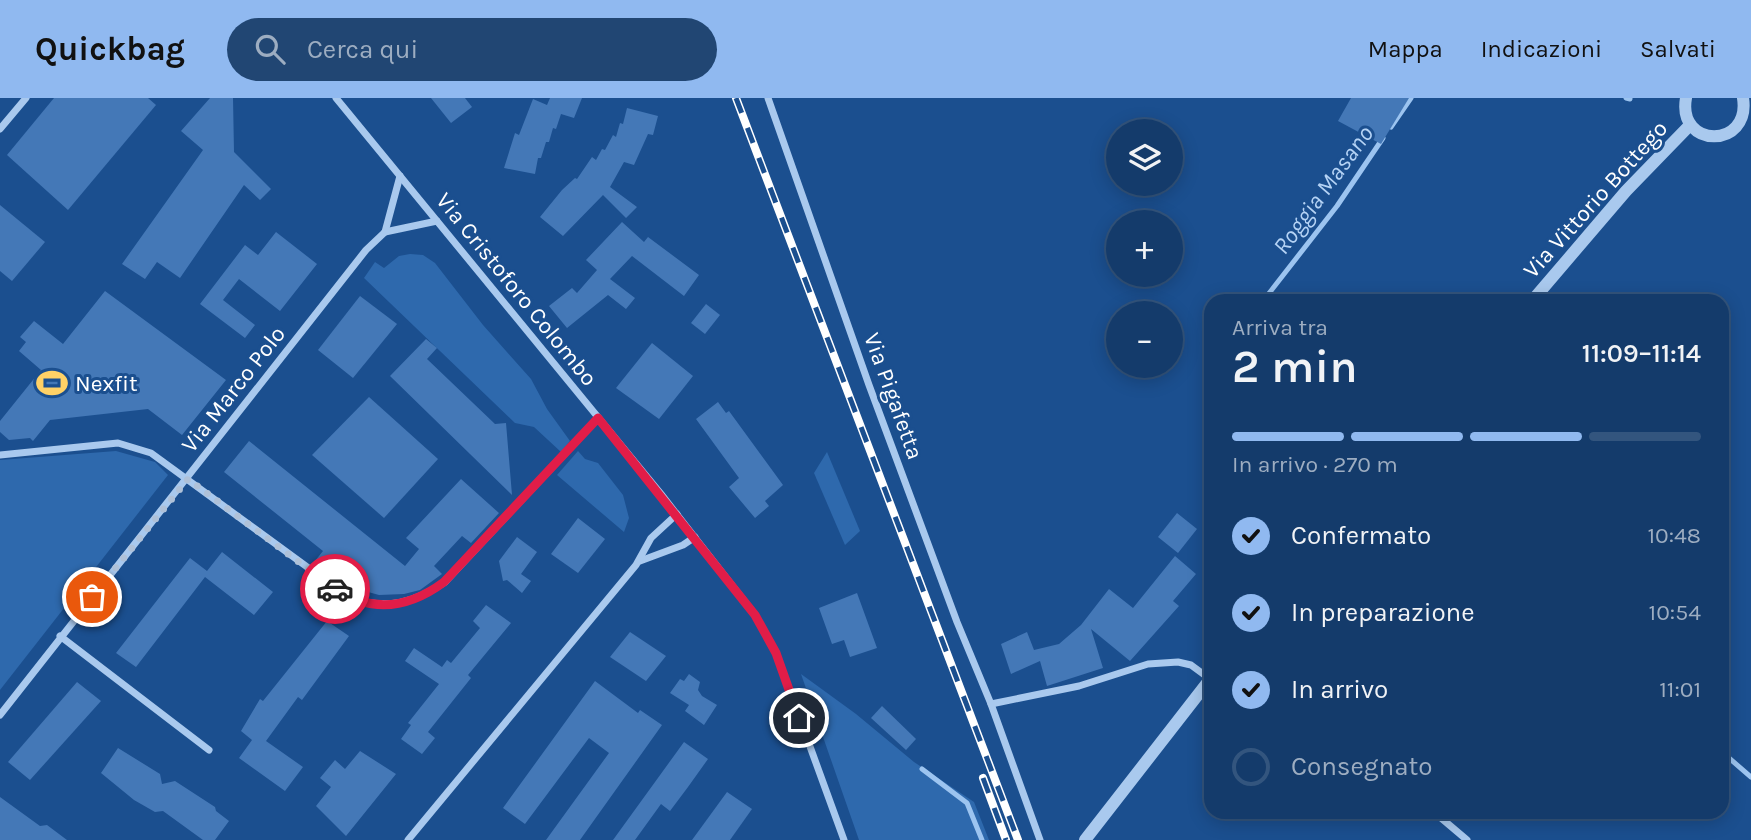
<!DOCTYPE html>
<html lang="it">
<meta charset="utf-8">
<style>
body{margin:0;font-family:Karla,sans-serif;background:#214673;color:#f1f3f6;height:100vh;display:flex;flex-direction:column;font-size:26px;white-space:nowrap}
*{box-sizing:border-box;margin:0}
p{font-size:23px;color:#9dadc1}
.icon{flex:none;width:38px;height:38px;fill:none;stroke:currentColor;stroke-width:2;stroke-linecap:round;stroke-linejoin:round}
.map{position:relative;flex:1;overflow:hidden}
.sheet{position:absolute;left:1204px;top:196px;width:525px;height:525px;display:flex;flex-direction:column;background:#143b6b;border-radius:21px;box-shadow:0 4px 18px #0003,0 0 0 2px #33557e}
.sheet>*{flex:none}
.controls{position:absolute;left:1106px;top:21px;display:grid;gap:14px}
.controls a{display:grid;place-items:center;width:77px;height:77px;border-radius:50%;background:#143b6b;box-shadow:0 4px 18px #0003,0 0 0 2px #33557e;font-size:35px}
.pin{position:absolute;display:grid;place-items:center;width:60px;height:60px;color:#fff;margin:-30px;border:4px solid #fff;border-radius:50%;box-shadow:0 2px 7px #0007}
.courier{position:absolute;display:grid;place-items:center;width:70px;height:70px;margin:-35px;border:5px solid #e11d48;border-radius:50%;background:#fff;color:#222;box-shadow:0 2px 9px #0007}
.headline em{font-style:normal;font-weight:600}
.headline div{display:flex;flex-direction:column-reverse}
.headline{display:flex;align-items:center;justify-content:space-between;height:119px;padding:0 28px}
h1{font-size:46px;font-weight:600;line-height:52px}
.bar{display:grid;grid-template-columns:repeat(4,1fr);gap:10px 7px;align-content:center;height:84px;padding:0 28px}
.bar i{height:9px;border-radius:5px;background:#33557e}
.bar .selected{background:#90b9f0}
.bar p{grid-column:span 4}
ol{padding:0 28px;list-style:none}
li{display:flex;align-items:center;gap:21px;height:77px}
li p{margin-inline-start:auto}
li .icon{padding:7px;border-radius:50%;background:#90b9f0;color:#111;stroke-width:4}
li:last-child{color:#9dadc1}
li i{width:38px;height:38px;border:4px solid #33557e;border-radius:50%}
header{display:flex;align-items:center;gap:42px;box-sizing:border-box;height:98px;padding:0 35px;background:#90b9f0;color:#111}
header strong{font-size:33px}
nav{display:flex;gap:38px;margin-inline-start:auto;font-size:24px}
.search{width:490px;height:63px;background:#214673;display:flex;align-items:center;gap:18px;box-sizing:border-box;padding:0 24px;border-radius:38px;color:#9dadc1;font-size:26px}
.map>svg:first-child{display:block}
.green{fill:#2e69ad}
.lines{fill:none;stroke-linecap:round;stroke-linejoin:round}
.stream{stroke:#9cc4f0;stroke-width:5}
.building{fill:#4478b7}
.minor{stroke:#a9c9ee;stroke-width:7}
.tertiary{stroke:#a9c9ee;stroke-width:12}
.rail-casing{stroke:#fff;stroke-width:8}
.rail{stroke:#1b4f8f;stroke-width:5;stroke-dasharray:16;stroke-linecap:butt}
.done{stroke:#afc1d8;stroke-width:7;stroke-dasharray:0 12.6}
.route{stroke:#e11d48;stroke-width:9}
.labels{text-anchor:middle;stroke-width:6;stroke-linejoin:round;paint-order:stroke}
.street-label{font-size:23px;fill:#fff;stroke:#1b4f8f}
.poi-label{font-size:23px;fill:#fff;stroke:#1b4f8f;text-anchor:start}
.water-label{font-size:24px;font-style:italic;fill:#b5d3f5;stroke:#1b4f8f}
</style>
<header>
<strong>Quickbag</strong>
<div class="search"><svg class="icon" aria-label="search" viewBox="0 0 24 24"><circle cx="10" cy="10" r="6"/><path d="M15 15l6 6"/></svg>Cerca qui</div>
<nav><a>Mappa</a><a>Indicazioni</a><a>Salvati</a></nav>
</header>
<div class="map">
<svg width="1751" height="742" viewBox="0 0 1751 742">
<rect width="100%" height="100%" fill="#1b4f8f"/>
<g class="green">
<polygon points="410,156 423,157 435,165 483,227 531,281 547,311 570,343 561,354 534,329 515,325 364,180 375,164 384,170 399,158"/>
<polygon points="116,353 155,364 168,377 0,592 0,362"/>
<polygon points="578,353 585,361 598,365 623,397 629,420 624,434 557,377"/>
<polygon points="827,354 860,433 845,447 814,375"/>
<polygon points="801,576 856,616 914,664 974,704 989,742 859,742"/>
</g>
<g class="lines">
<g class="stream">
<polyline points="1626,0 1630,1"/>
<polyline points="1391,29 1411,0"/>
<polyline points="1263,203 1337,108 1383,40"/>
<polyline points="1722,654 1751,679"/>
<polyline points="922,671 967,705 982,742"/>
</g>
</g>
<g class="building">
<polygon points="54,0 148,0 156,7 68,112 7,57"/>
<polygon points="210,0 233,0 234,54 271,91 260,102 244,87 180,180 157,164 145,181 122,166 203,52 181,33"/>
<polygon points="431,0 465,0 472,9 451,25"/>
<polygon points="550,0 582,0 574,20 561,16 556,31 553,30 549,44 546,44 541,60 538,60 535,76 504,70 515,35 519,37 533,1 547,7"/>
<polygon points="1351,0 1409,0 1381,46 1338,23"/>
<polygon points="627,10 658,18 653,37 648,36 634,67 624,64 610,89 637,109 626,120 603,97 563,138 540,119 562,92 575,80 577,81 592,59 596,62 602,51 605,52 613,37 616,39 620,25 623,26"/>
<polygon points="0,107 45,144 12,183 0,173"/>
<polygon points="622,124 644,144 648,139 699,177 684,198 632,158 610,181 635,200 626,211 608,197 567,230 549,208 572,190 577,195 597,172 586,162"/>
<polygon points="276,134 317,166 280,213 239,181 223,202 255,227 245,240 200,206 245,147 258,157"/>
<polygon points="105,193 226,282 182,337 148,311 50,322 33,343 30,340 9,342 0,334 0,323 41,272 19,253 26,244 20,239 34,223 63,246"/>
<polygon points="360,198 397,226 353,280 318,252"/>
<polygon points="706,206 720,217 705,236 691,225"/>
<polygon points="426,241 437,250 427,261 495,326 506,325 512,397 390,278"/>
<polygon points="652,245 693,278 659,321 616,290"/>
<polygon points="369,299 438,361 384,420 312,357"/>
<polygon points="718,304 726,315 729,313 783,387 765,403 769,408 755,420 729,389 739,380 696,321"/>
<polygon points="249,343 405,468 419,451 406,440 461,381 499,415 471,445 462,438 434,468 442,476 420,492 404,496 379,497 350,489 315,463 323,453 224,374"/>
<polygon points="1177,415 1197,431 1178,455 1158,439"/>
<polygon points="578,420 605,441 578,475 551,456"/>
<polygon points="517,439 537,454 521,476 531,483 522,495 507,482 503,483 499,463"/>
<polygon points="222,454 273,494 254,517 205,479 136,569 116,555 190,460 207,473"/>
<polygon points="1175,458 1196,476 1173,503 1179,508 1130,563 1091,531 1103,570 1047,588 1040,563 1011,576 1001,546 1027,534 1034,552 1059,546 1081,527 1109,491 1133,510"/>
<polygon points="857,495 877,550 850,559 844,542 832,546 819,510"/>
<polygon points="486,507 511,525 468,577 471,580 428,634 435,640 422,656 401,641 411,627 408,625 439,586 405,563 414,550 442,569 447,562 451,565 480,530 473,523"/>
<polygon points="327,523 349,538 302,602 298,599 266,643 303,669 285,693 239,660 252,642 241,633 260,601 263,603"/>
<polygon points="630,534 666,558 646,583 610,559"/>
<polygon points="689,576 700,584 698,592 702,598 717,607 704,627 685,613 689,607 670,595 680,581 684,583"/>
<polygon points="595,583 638,615 640,612 662,627 580,742 546,742 609,655 589,640 525,726 503,710"/>
<polygon points="77,584 101,603 30,682 8,664"/>
<polygon points="882,608 916,641 906,652 871,620"/>
<polygon points="684,644 708,661 688,689 670,713 661,706 635,742 613,742"/>
<polygon points="118,650 160,676 162,686 175,683 215,709 216,713 229,723 215,742 203,742 163,713 155,714 134,702 101,675"/>
<polygon points="360,653 396,676 346,738 316,708 331,689 320,680 335,662 345,671"/>
<polygon points="727,694 752,711 730,742 692,742"/>
<polygon points="0,699 40,728 47,727 67,742 0,742"/>
</g>
<g class="lines">
<g class="minor">
<polyline points="336,0 661,396 755,517 776,555 844,742"/>
<polyline points="768,0 869,287 957,524 991,606"/>
<polyline points="0,31 26,0"/>
<polyline points="385,134 437,123"/>
<path d="M0 357 118 345 151 355 351 501C388 511 413 506 445 484L598 320"/>
<polyline points="640,463 683,447 695,439"/>
<polyline points="60,538 209,652"/>
<polyline points="0,617 366,152 385,134 400,78"/>
<polyline points="1434,714 1467,742"/>
<polyline points="408,742 636,467 651,440 677,416"/>
<polyline points="1040,742 991,606 1079,588 1148,566 1178,564 1191,567 1210,581"/>
</g>
<g class="tertiary">
<path d="M1686 0C1677 51 1751 51 1743 0"/>
<polyline points="1532,203 1626,93 1690,27"/>
<polyline points="1085,742 1211,580"/>
</g>
<defs>
<g id="rail">
<polyline points="736,0 1018,742"/>
<polyline points="983,680 1006,742"/>
</g>
</defs>
<use href="#rail" class="rail-casing"/>
<use href="#rail" class="rail"/>
</g>
<g class="lines">
<polyline class="done" points="92,499 188,381 335,491"/>
<path class="route" d="M335 491C373 516 409 510 444 484L598 320 755 517 776 555 799 620"/>
</g>
<defs>
<symbol id="stadium-bare" viewBox="-9 -9 18 18"><path d="M0-5a6.5 5 0 1 0 0 10a6.5 5 0 1 0 0-10ZM-3.5-1.8h7v3.6h-7Z" fill="#ffd166" stroke="#1b4f8f" stroke-width="2.5" paint-order="stroke"/></symbol>
</defs>
<g fill-rule="evenodd">
<use href="#stadium-bare" x="30" y="263" width="44" height="44"/>
</g>
<g class="labels">
<g class="street-label">
<text transform="translate(1595 101) rotate(-48)" y="8">Via Vittorio Bottego</text>
<text transform="translate(517 191) rotate(51)" y="8">Via Cristoforo Colombo</text>
<text transform="translate(233 291) rotate(-52)" y="8">Via Marco Polo</text>
<text transform="translate(894 298) rotate(70)" y="8">Via Pigafetta</text>
</g>
<g class="poi-label">
<text x="75" y="293">Nexfit</text>
</g>
<g class="water-label">
<text transform="translate(1323 92) rotate(-54)" y="8">Roggia Masano</text>
</g>
</g>
</svg>
<div class="controls">
<a><svg class="icon" aria-label="layers" viewBox="0 0 24 24"><path d="M12 4l9 5-9 5-9-5zM3 14l9 5 9-5"/></svg></a>
<a>+</a>
<a>−</a>
</div>
<div class="pin" style="left:92px;top:499px;background:#ea580c"><svg class="icon" aria-label="bag" viewBox="0 0 24 24"><path d="M5 8h14l-1 12H6zM9 8a3 3 0 0 1 6 0"/></svg></div>
<div class="pin" style="left:799px;top:620px;background:#1f2937"><svg class="icon" aria-label="home" viewBox="0 0 24 24"><path d="M3 11l9-7 9 7M6 9v11h12V9"/></svg></div>
<div class="courier" style="left:335px;top:491px"><svg class="icon" aria-label="car" viewBox="0 0 24 24"><path d="M5 17H2v-5l4-1 3-4h7l3 4 3 1v5h-3M9 17h6M6 11h13"/><circle cx="7" cy="17" r="2"/><circle cx="17" cy="17" r="2"/></svg></div>
<section class="sheet">
<div class="headline"><div><h1>2 min</h1><p>Arriva tra</p></div><em>11:09–11:14</em></div>
<div class="bar"><i class="selected"></i><i class="selected"></i><i class="selected"></i><i></i><p>In arrivo · 270 m</p></div>
<ol>
<li><svg class="icon" aria-label="check" viewBox="0 0 24 24"><path d="M5 12l5 5 9-10"/></svg>Confermato<p>10:48</p></li>
<li><svg class="icon" aria-label="check" viewBox="0 0 24 24"><path d="M5 12l5 5 9-10"/></svg>In preparazione<p>10:54</p></li>
<li><svg class="icon" aria-label="check" viewBox="0 0 24 24"><path d="M5 12l5 5 9-10"/></svg>In arrivo<p>11:01</p></li>
<li><i></i>Consegnato</li>
</ol>
</section>
</div>
